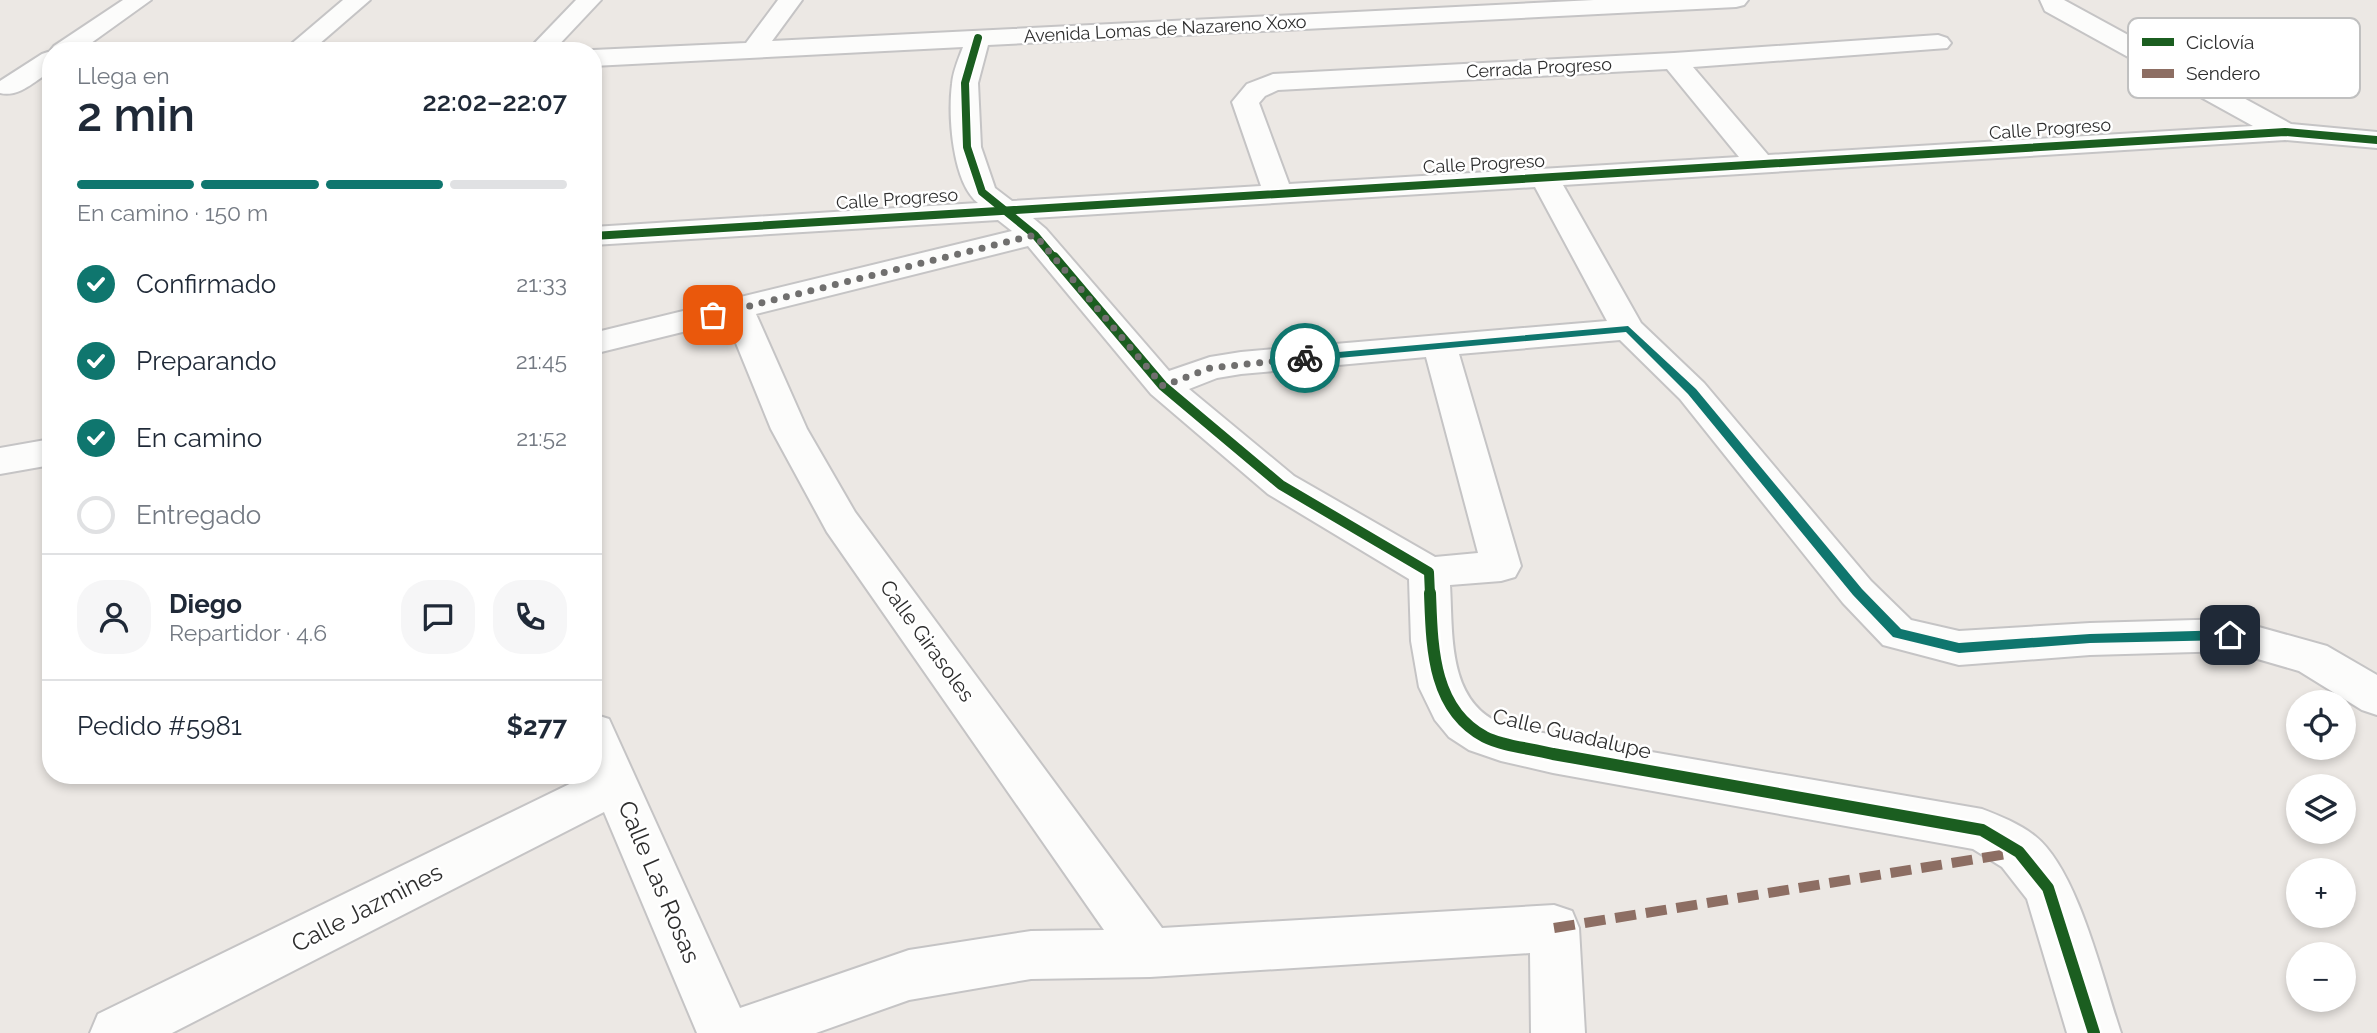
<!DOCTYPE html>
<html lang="es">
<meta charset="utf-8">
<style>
body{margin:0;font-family:Raleway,sans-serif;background:#f6f6f7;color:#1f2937;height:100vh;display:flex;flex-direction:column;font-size:26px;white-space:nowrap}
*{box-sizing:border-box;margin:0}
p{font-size:23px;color:#747a83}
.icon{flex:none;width:38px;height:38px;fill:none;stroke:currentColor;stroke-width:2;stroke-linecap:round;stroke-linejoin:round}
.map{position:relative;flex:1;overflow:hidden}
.panel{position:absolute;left:42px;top:42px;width:560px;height:742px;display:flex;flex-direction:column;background:#fff;border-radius:28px;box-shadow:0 4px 10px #0003}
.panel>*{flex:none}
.buttons{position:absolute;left:2286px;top:690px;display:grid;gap:14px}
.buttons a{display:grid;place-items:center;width:70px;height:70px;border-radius:50%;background:#fff;box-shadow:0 4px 10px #0003;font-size:35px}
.pin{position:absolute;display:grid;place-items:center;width:60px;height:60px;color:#fff;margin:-30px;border-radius:14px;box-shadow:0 4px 10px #0006}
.courier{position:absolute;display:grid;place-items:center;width:70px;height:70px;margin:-35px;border:5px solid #0f766e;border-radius:50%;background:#fff;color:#222;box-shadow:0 2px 9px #0007}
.summary em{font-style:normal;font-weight:600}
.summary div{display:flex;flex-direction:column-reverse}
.summary{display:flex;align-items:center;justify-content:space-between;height:119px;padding:0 35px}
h1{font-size:46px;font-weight:600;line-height:52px}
.bar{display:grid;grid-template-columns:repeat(4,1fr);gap:10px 7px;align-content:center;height:84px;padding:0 35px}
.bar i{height:9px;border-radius:5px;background:#e0e1e3}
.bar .current{background:#0f766e}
.bar p{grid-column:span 4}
.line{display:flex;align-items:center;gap:18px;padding:0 35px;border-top:2px solid #e0e1e3}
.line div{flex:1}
.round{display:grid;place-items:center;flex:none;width:74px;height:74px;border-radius:28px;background:#f6f6f7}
ol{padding:0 35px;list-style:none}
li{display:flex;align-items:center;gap:21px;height:77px}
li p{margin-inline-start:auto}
li .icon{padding:7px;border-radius:50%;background:#0f766e;color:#fff;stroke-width:4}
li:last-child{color:#747a83}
li i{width:38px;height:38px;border:4px solid #e0e1e3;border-radius:50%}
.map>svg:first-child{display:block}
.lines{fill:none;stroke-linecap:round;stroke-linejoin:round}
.minor-casing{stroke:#c5c4c5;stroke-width:4}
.minor{fill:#fcfcfb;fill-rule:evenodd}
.quiet{stroke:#8d6e63;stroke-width:10;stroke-dasharray:21 10;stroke-linecap:butt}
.cycleway-far2-casing{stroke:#fff;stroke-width:11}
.cycleway-far1-casing{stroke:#fff;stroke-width:14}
.cycleway-casing{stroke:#fff;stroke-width:17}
.cycleway-far2{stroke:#1b5e20;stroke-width:8}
.cycleway-far1{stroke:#1b5e20;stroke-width:10}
.cycleway{stroke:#1b5e20;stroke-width:12}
.route{fill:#0f766e}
.done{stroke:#706f6e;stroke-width:7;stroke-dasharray:0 12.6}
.labels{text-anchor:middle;stroke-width:5;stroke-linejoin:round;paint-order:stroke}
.far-street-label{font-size:18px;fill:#2e2e2e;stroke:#fff}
.street-label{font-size:21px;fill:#2e2e2e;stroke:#fff}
.near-street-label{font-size:24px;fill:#2e2e2e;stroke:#fff}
.key{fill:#fff;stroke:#c0c0c0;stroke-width:2}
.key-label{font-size:19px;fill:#2e2e2e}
</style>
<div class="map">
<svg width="2377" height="1033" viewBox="0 0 2377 1033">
<rect width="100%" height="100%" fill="#ece8e4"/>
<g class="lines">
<defs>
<g id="minor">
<path d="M123 0H151L80 51H51V71C36 80 19 98 0 93V81L42 54 51 51H50L54 46Z"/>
<polygon points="343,0 370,0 311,51 283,51"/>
<polygon points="576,0 601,0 553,51 527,51"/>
<path d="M778 0H802L772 41 1594 0H1748L1744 5 1736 7 988 45 978 83 981 147 995 188 1012 201 1261 186 1232 102 1247 84 1273 74 1674 53 1938 35 1947 38 1951 43 1947 48 1693 67 1768 155 2253 126 2045 11 2040 0H2064L2291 124 2377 132V148L2285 140 1563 185 1641 323 1704 383 1871 581 1911 620 1959 631 2090 623 2230 619 2327 646 2377 675V715L2362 710 2299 671 2230 651 2090 655 1959 665 1883 645 1843 603 1680 399 1620 340 1459 354 1521 566 1515 577 1501 581 1450 585C1453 633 1447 700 1500 723 1516 730 1536 731 1553 735L1982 809C2000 816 2020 824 2035 836 2078 870 2103 980 2121 1033H2067L2027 899 2002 867 1973 849 1553 773 1501 761 1469 750 1449 737 1435 720 1419 687 1411 641 1409 579 1268 494 1151 394 1028 246 756 314 807 429 855 512 1162 928 1554 905 1572 911 1579 928 1585 1033H1531L1530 953 1150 977 1031 979 909 1000 816 1033H697L604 812 172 1033H90L98 1014 588 775H593V714L609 719 740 1008 909 950 1031 931 1104 930 827 532 771 429 727 321 593 354V333L1012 231 998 220 593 245V227L978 203C952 182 948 115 952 84 953 71 959 58 963 47L593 66V50L746 43ZM1667 69 1739 157 1289 184 1259 103 1265 96 1278 90ZM1535 187 1607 321 1241 352 1210 357 1169 371 1046 229 1033 218ZM1426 357 1478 553 1435 557 1294 476 1189 389 1217 378 1241 374Z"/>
<polygon points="51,439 51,465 0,474 0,448"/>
</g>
</defs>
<use href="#minor" class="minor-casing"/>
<use href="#minor" class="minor"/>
<polyline class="quiet" points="1554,928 2019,852"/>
<defs>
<g id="cycleway-far2">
<polyline points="978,38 965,83 967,147 982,192 1035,235 1055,259"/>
<polyline points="593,236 2285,132 2377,140"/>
</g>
<polyline id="cycleway-far1" points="1054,257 1163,386 1281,485 1429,572 1430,595"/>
<path id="cycleway" d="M1430 593C1432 646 1432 709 1485 737 1505 747 1531 748 1553 754L1982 830 2019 852 2048 888 2094 1033"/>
</defs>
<use href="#cycleway-far2" class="cycleway-far2-casing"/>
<use href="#cycleway-far1" class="cycleway-far1-casing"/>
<use href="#cycleway" class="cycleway-casing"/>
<use href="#cycleway-far2" class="cycleway-far2"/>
<use href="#cycleway-far1" class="cycleway-far1"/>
<use href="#cycleway" class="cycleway"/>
</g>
<polygon class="route" points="1628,326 1696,389 1862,589 1901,629 1959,643 2090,634 2230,630 2236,635 2230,640 2090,643 1959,653 1893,637 1853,595 1688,394 1626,332 1305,361 1300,358 1305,355"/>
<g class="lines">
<polyline class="done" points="713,315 1035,235 1163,386 1210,368 1305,358"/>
</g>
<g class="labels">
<g class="far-street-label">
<text transform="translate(1165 29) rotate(-3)" y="6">Avenida Lomas de Nazareno Xoxo</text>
<text transform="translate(1539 68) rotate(-3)" y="6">Cerrada Progreso</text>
<text transform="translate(2050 129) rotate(-4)" y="6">Calle Progreso</text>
<text transform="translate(1484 164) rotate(-3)" y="6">Calle Progreso</text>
<text transform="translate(897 199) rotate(-4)" y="6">Calle Progreso</text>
</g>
<g class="street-label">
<text transform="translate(927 641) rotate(54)" y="7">Calle Girasoles</text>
<text transform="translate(1572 734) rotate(13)" y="7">Calle Guadalupe</text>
</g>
<g class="near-street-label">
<text transform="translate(659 882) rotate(67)" y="8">Calle Las Rosas</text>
<text transform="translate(367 908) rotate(-27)" y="8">Calle Jazmines</text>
</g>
</g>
<rect x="2128" y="18" width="232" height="80" rx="10" class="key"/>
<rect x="2142" y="38" width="32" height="8" fill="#1b5e20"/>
<rect x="2142" y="69" width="32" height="9" fill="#8d6e63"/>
<g class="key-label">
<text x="2186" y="49">Ciclovía</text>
<text x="2186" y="80">Sendero</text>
</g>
</svg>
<div class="buttons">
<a><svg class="icon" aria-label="locate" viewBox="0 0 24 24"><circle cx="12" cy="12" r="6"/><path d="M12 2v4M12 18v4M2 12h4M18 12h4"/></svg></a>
<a><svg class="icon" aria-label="layers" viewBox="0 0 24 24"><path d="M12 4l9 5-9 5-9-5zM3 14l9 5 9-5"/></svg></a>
<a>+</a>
<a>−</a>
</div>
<div class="pin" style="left:713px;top:315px;background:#ea580c"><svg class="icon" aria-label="bag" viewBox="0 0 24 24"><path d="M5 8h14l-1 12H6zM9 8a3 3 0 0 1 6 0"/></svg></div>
<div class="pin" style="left:2230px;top:635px;background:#1f2937"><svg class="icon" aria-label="home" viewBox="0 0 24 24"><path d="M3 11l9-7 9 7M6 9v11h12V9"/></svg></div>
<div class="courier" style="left:1305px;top:358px"><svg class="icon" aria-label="bike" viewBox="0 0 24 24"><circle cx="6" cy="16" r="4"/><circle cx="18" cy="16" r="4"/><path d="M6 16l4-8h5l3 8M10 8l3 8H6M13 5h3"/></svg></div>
<section class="panel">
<div class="summary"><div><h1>2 min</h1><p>Llega en</p></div><em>22:02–22:07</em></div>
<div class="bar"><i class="current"></i><i class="current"></i><i class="current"></i><i></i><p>En camino · 150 m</p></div>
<ol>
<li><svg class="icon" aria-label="check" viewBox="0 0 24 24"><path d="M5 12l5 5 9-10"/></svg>Confirmado<p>21:33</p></li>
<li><svg class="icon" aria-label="check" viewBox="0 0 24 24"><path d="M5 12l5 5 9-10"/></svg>Preparando<p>21:45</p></li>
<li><svg class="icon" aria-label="check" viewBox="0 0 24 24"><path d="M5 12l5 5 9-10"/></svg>En camino<p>21:52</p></li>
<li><i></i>Entregado</li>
</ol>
<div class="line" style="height:126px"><a class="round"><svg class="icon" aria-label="person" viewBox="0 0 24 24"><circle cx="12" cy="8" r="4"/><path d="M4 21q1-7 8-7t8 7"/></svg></a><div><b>Diego</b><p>Repartidor · 4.6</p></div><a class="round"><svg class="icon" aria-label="chat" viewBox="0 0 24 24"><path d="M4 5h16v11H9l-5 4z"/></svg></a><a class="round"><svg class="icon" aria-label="phone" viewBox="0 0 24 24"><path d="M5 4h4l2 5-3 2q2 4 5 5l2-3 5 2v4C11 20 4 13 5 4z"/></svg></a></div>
<div class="line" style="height:91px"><div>Pedido #5981</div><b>$277</b></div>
</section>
</div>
